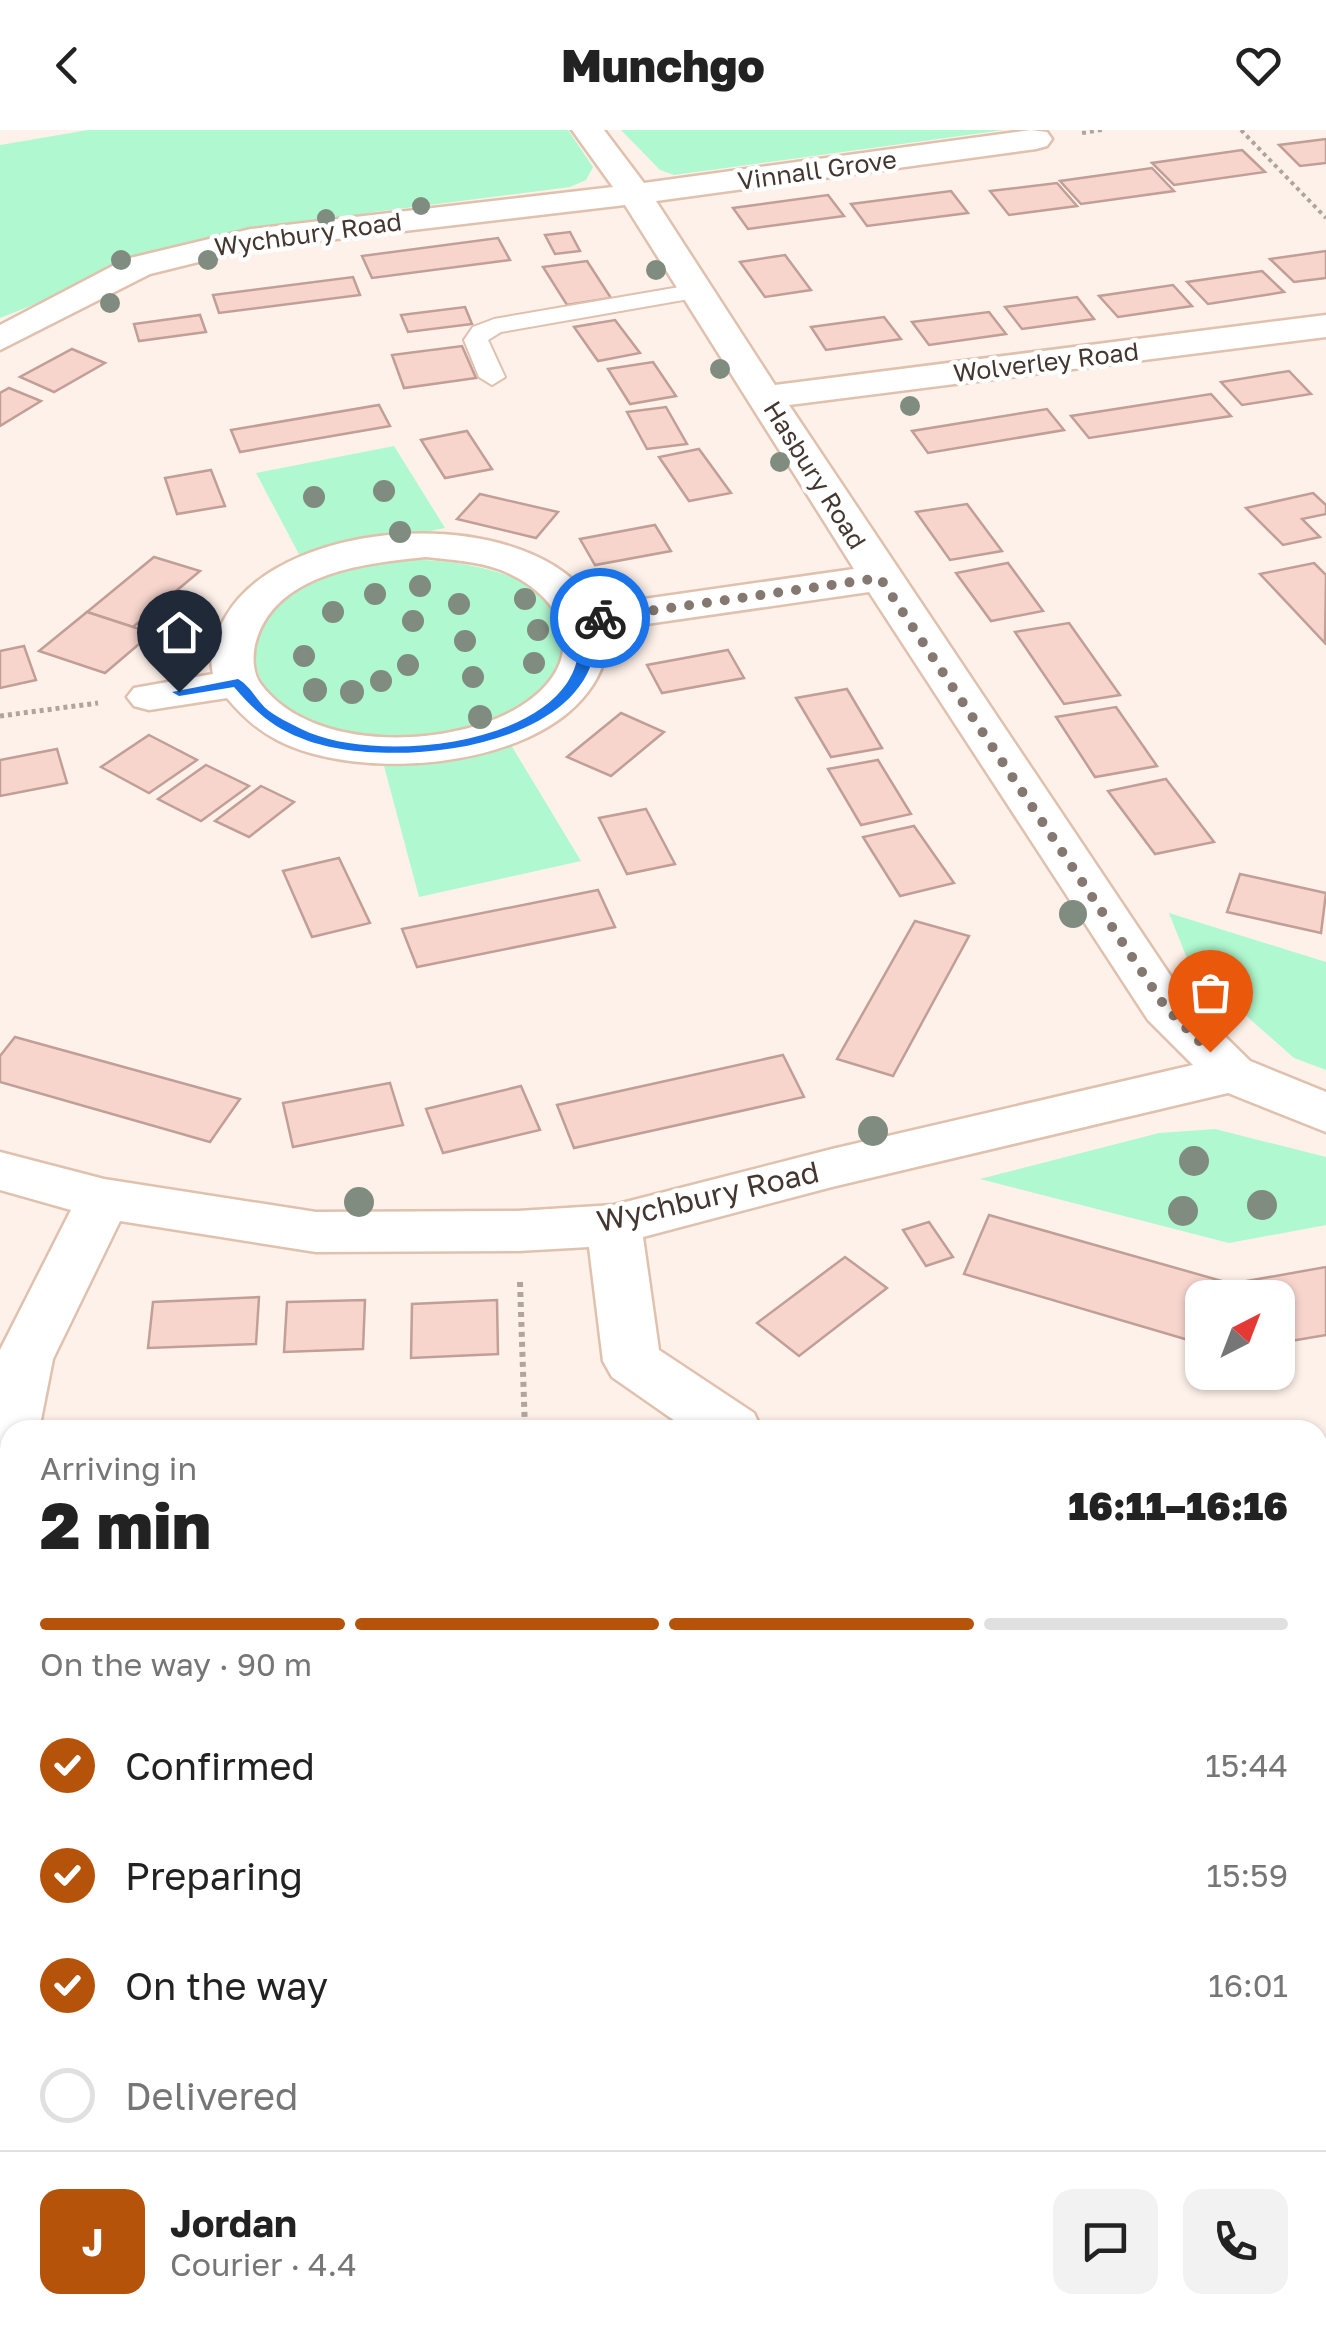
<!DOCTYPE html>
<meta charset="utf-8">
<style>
body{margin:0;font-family:"Golos Text",sans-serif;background:#f2f2f2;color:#222;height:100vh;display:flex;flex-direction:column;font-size:38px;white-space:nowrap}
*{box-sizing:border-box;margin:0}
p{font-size:32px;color:#767676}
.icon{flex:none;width:55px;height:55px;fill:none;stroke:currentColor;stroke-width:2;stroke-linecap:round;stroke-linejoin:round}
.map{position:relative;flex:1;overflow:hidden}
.details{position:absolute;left:0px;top:1290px;width:1328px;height:932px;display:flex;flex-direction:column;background:#fff;border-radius:30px 30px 0 0;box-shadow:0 2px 8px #0004}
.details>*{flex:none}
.needle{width:65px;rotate:42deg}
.tools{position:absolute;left:1185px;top:1150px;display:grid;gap:20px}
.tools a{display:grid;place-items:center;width:110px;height:110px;border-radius:20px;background:#fff;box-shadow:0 2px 8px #0004;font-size:50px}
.pin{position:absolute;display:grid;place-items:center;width:85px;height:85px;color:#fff;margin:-102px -42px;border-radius:50% 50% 50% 0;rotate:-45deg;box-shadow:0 0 10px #0007}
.pin .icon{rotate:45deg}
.courier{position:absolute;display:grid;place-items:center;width:100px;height:100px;margin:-50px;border:8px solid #1a73e8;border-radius:50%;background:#fff;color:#222;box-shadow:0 2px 12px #0007}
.summary em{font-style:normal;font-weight:800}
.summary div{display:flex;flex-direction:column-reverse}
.summary{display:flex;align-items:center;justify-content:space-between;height:170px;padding:0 40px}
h1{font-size:65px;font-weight:800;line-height:75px}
.bar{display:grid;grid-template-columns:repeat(4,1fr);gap:15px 10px;align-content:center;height:120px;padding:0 40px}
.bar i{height:12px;border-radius:8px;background:#e0e0e0}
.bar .selected{background:#b45309}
.bar p{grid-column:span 4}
.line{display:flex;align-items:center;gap:25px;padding:0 40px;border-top:2px solid #e0e0e0}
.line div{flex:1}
.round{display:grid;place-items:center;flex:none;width:105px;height:105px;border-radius:20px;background:#f2f2f2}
ol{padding:0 40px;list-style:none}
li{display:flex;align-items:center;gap:30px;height:110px}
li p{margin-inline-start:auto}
li .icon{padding:10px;border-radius:50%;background:#b45309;color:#fff;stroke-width:4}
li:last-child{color:#767676}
li i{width:55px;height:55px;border:5px solid #e0e0e0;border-radius:50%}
header{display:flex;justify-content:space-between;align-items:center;height:130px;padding:0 40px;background:#fff;font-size:45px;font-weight:800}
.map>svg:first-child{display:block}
.green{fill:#b0f8cf}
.building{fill:#f7d5cd;stroke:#c19f97;stroke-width:2.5}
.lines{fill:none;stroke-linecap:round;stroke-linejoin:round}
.service-casing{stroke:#dfc1ae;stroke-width:4}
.minor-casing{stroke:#dfc1ae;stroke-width:5}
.path-far3{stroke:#b0a49d;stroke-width:4;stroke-dasharray:4 4;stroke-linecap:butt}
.path-far2{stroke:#b0a49d;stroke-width:5;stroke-dasharray:4 4;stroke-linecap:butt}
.path-far1{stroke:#b0a49d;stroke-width:6;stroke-dasharray:5 5;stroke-linecap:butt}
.path{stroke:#b0a49d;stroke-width:8;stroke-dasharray:6 6;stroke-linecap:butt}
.service{fill:#fff;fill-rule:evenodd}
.minor{fill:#fff;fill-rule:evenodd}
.tree{fill:#7f8c7f}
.route{fill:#1a73e8}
.done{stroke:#847871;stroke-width:10;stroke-dasharray:0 18}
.labels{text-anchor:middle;stroke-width:9;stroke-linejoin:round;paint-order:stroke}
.far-street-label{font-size:25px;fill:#433730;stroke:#fff}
.street-label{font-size:30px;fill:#433730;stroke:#fff}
</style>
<header><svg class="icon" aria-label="back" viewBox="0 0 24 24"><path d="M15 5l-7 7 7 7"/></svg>Munchgo<svg class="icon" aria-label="heart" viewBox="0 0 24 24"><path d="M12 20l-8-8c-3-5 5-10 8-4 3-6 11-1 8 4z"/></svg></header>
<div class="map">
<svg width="1326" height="2222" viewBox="0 0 1326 2222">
<rect width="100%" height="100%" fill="#fef1ea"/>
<g class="green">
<polygon points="88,0 568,0 593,37 586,50 570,57 374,82 185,115 0,188 0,15"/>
<polygon points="621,0 1004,0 674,45 660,40"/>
<polygon points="394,316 445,398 301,428 256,343"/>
<path d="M397 429C447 429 566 439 566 511 566 543 538 566 513 580 451 614 310 625 265 557 256 544 254 529 256 514 265 454 348 438 397 429Z"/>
<polygon points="511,615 581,731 419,767 384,636"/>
<polygon points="1169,783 1326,832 1326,940 1294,928 1190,836"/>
<polygon points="1215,999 1326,1027 1326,1095 1229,1113 980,1049 1159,1003"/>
<polygon points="0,1817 10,1817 10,2212 561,2212 561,2222 0,2222"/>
</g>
<g class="building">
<polygon points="1326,9 1326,33 1300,36 1279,15"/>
<polygon points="1242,20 1265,42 1174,55 1152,33"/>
<polygon points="1152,38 1174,61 1081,74 1060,51"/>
<polygon points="1057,53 1077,76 1009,85 990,61"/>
<polygon points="951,61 968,83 867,96 851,74"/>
<polygon points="828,65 844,86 748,99 733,78"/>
<polygon points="570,102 580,121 555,124 545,105"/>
<polygon points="498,108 510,130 372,148 362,126"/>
<polygon points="1326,121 1326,148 1294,152 1270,129"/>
<polygon points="785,125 811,160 765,167 740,132"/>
<polygon points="587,131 611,168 567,175 543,137"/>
<polygon points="1262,141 1284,162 1208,174 1187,152"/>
<polygon points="353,147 360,165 219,183 213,165"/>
<polygon points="1173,155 1192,176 1118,187 1099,166"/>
<polygon points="1077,167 1094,189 1022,199 1005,177"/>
<polygon points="465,177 472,194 408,202 401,185"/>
<polygon points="989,182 1006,204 929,215 912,192"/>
<polygon points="200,185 206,202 139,211 134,194"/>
<polygon points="884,187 901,209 826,220 811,197"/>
<polygon points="615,190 640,223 598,231 574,197"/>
<polygon points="462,216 476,248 404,258 392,225"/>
<polygon points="72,219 105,233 54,262 20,247"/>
<polygon points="653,232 676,266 630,274 608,239"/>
<polygon points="1289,241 1311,264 1242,275 1221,252"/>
<polygon points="9,258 41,271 0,296 0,263"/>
<polygon points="1211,264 1231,286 1089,308 1071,286"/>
<polygon points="379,275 390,296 240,322 231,300"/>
<polygon points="666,277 687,314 647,319 627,282"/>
<polygon points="1047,279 1064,300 928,323 912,301"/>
<polygon points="467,301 492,339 445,348 421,310"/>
<polygon points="699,319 731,363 689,371 659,327"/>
<polygon points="211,340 225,376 177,384 165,348"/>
<polygon points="1313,363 1326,375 1326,384 1302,389 1320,407 1283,415 1246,378"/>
<polygon points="480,364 558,382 536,408 457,389"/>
<polygon points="967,374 1002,421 950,430 916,382"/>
<polygon points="655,395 671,421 595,435 580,409"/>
<polygon points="154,427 200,441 133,497 87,482"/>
<polygon points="1008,433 1043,481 991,491 956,443"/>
<polygon points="1314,433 1326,445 1325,513 1260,444"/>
<polygon points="87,482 133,497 152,503 105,543 39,521"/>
<polygon points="1069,493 1120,565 1064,574 1015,502"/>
<polygon points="24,516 36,550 0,558 0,521"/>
<polygon points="728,520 744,548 662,563 647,535"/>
<polygon points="847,559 882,618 831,627 796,568"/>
<polygon points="1116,577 1157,636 1095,647 1056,587"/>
<polygon points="621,583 664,602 611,646 567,627"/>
<polygon points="149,605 197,630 149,663 101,637"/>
<polygon points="57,619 67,653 0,666 0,630"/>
<polygon points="878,630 911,684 861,695 828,639"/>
<polygon points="206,635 249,656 201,691 158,669"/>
<polygon points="1166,649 1214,712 1155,724 1108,661"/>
<polygon points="261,656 294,672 249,707 215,691"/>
<polygon points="646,679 675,734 627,744 599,688"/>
<polygon points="914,696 954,753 900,766 863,707"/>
<polygon points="339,728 370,793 312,807 283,741"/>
<polygon points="1240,744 1326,763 1321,803 1227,782"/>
<polygon points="598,760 615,797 417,837 402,799"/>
<polygon points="915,791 969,806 893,946 837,929"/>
<polygon points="15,907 240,969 210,1012 0,952 0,926"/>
<polygon points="783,925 804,967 574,1018 557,975"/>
<polygon points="390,953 403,995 293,1017 283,973"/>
<polygon points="521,956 540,1000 443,1023 426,979"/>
<polygon points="989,1085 1229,1153 1224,1168 1202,1168 1202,1214 964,1144"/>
<polygon points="929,1092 953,1127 926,1136 903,1100"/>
<polygon points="845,1127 887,1158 799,1226 757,1193"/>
<polygon points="1326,1137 1326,1205 1279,1213 1278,1168 1255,1168 1247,1151"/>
<polygon points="259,1167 256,1214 148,1218 153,1172"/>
<polygon points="365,1170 363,1219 284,1222 287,1172"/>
<polygon points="497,1170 498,1224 411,1228 412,1174"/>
<polygon points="1318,1364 1326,1365 1326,1456 1320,1455"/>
<polygon points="1318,1511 1326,1512 1326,1573 1318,1572"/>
<rect x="0" y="1603" width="10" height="101"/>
<rect x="1161" y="2212" width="102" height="10"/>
</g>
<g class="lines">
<defs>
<polygon id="service" points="697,154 706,156 709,161 706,166 501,202 488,210 505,247 492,255 479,247 464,210 473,197 494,189"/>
<g id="minor">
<path d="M572 0H604L644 53 1031 0 1047 2 1052 9 1047 16 1036 19 656 71 775 255 1326 185V207L789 275 1184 866 1250 931 1326 962V1002L1228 963 832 1057 643 1107 659 1220 754 1283 762 1300H688L612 1247 603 1231 589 1117 518 1121 316 1122 120 1091 53 1229 39 1300H10V1371L0 1374V1220L71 1080 0 1060V1022L104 1049 316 1082 518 1081 614 1075 832 1019 1193 935 1148 890 869 462 605 500C610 526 599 550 582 569 521 639 359 651 279 611 257 600 242 586 227 568L149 580 134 576 127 567 134 558 213 544C208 521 215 505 226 486 285 384 533 372 595 476L854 439 625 75 251 119 150 144 0 220V195L126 129 251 99 613 57ZM426 427C451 430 477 431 501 440 571 468 589 533 521 576 453 619 311 624 260 553 252 541 252 522 257 508 279 442 367 433 426 427Z"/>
<rect x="0" y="1500" width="10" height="54"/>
<polygon points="1318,1995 1326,1996 1326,2070 1318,2069"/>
<polygon points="914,2212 992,2212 993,2222 915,2222"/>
</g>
</defs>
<use href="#service" class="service-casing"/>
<use href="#minor" class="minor-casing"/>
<g class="path-far3">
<polyline points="1241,0 1326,88"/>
<polyline points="1082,3 1102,0"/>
</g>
<polyline class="path-far2" points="0,586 98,573"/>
<polyline class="path-far1" points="520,1152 525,1300"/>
<g class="path">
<polyline points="544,2212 544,2222"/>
<polyline points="359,2222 360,2212"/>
</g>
<use href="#service" class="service"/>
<use href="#minor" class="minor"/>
</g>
<g class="tree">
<circle cx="421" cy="76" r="9"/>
<circle cx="326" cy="88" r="9"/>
<circle cx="121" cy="130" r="10"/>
<circle cx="208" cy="130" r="10"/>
<circle cx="656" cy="140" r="10"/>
<circle cx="110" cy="173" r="10"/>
<circle cx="720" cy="239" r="10"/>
<circle cx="910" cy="276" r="10"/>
<circle cx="780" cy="332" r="10"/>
<circle cx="384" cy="361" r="11"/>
<circle cx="314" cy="367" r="11"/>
<circle cx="400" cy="402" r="11"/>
<circle cx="420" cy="456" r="11"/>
<circle cx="375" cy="464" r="11"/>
<circle cx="525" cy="469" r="11"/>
<circle cx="459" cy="474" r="11"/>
<circle cx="333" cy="482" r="11"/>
<circle cx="413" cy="491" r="11"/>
<circle cx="538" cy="500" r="11"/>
<circle cx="465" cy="511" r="11"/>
<circle cx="304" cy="526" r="11"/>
<circle cx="534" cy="533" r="11"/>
<circle cx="408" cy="535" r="11"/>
<circle cx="473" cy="547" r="11"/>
<circle cx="381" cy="551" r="11"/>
<circle cx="315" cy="560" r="12"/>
<circle cx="352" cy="562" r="12"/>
<circle cx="480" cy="587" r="12"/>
<circle cx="1073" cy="784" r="14"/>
<circle cx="873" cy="1001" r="15"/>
<circle cx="1194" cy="1031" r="15"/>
<circle cx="359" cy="1072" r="15"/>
<circle cx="1262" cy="1075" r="15"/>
<circle cx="1183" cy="1081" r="15"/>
</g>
<path class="route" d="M600 485 607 488 592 493C592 502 596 515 594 524 573 624 376 640 301 608 272 597 254 580 234 557L179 566 172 562 238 549C251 556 257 572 269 581 280 589 297 597 310 603 377 630 523 618 567 553 584 527 575 513 581 488Z"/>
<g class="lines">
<polyline class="done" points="600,488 880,448 1166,878 1210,922"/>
</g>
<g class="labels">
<g class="far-street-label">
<text transform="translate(817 40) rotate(-8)" y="9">Vinnall Grove</text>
<text transform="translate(308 104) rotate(-8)" y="9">Wychbury Road</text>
<text transform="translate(1046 232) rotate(-7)" y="9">Wolverley Road</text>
<text transform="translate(815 345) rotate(58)" y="9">Hasbury Road</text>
</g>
<g class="street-label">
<text transform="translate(708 1067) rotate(-13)" y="10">Wychbury Road</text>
</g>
</g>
</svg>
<div class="tools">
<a><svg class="needle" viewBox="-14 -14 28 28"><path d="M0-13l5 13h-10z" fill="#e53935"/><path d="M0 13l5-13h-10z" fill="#767676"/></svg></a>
</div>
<div class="pin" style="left:1210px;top:922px;background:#ea580c"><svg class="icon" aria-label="bag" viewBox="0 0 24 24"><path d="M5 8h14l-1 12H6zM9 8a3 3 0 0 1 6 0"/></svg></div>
<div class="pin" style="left:179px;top:562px;background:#1f2937"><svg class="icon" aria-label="home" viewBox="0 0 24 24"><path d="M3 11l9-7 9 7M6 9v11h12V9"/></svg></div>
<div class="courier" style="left:600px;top:488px"><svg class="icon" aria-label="bike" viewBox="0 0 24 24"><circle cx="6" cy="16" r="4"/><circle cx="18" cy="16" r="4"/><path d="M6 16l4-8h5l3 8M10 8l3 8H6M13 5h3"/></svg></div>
<section class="details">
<div class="summary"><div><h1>2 min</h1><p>Arriving in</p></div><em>16:11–16:16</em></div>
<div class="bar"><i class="selected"></i><i class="selected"></i><i class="selected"></i><i></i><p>On the way · 90 m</p></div>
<ol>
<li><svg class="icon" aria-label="check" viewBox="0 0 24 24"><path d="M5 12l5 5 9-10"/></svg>Confirmed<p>15:44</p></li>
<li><svg class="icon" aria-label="check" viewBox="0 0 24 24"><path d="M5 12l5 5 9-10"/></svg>Preparing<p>15:59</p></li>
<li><svg class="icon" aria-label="check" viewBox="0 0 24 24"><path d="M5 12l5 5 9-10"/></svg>On the way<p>16:01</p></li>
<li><i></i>Delivered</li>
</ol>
<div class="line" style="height:180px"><b class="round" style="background:#b45309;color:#fff">J</b><div><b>Jordan</b><p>Courier · 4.4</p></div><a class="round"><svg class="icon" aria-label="chat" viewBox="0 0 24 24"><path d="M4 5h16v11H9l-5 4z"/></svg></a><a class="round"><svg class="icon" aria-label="phone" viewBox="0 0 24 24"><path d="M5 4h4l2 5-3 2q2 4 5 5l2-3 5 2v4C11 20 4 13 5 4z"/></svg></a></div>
</section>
</div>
